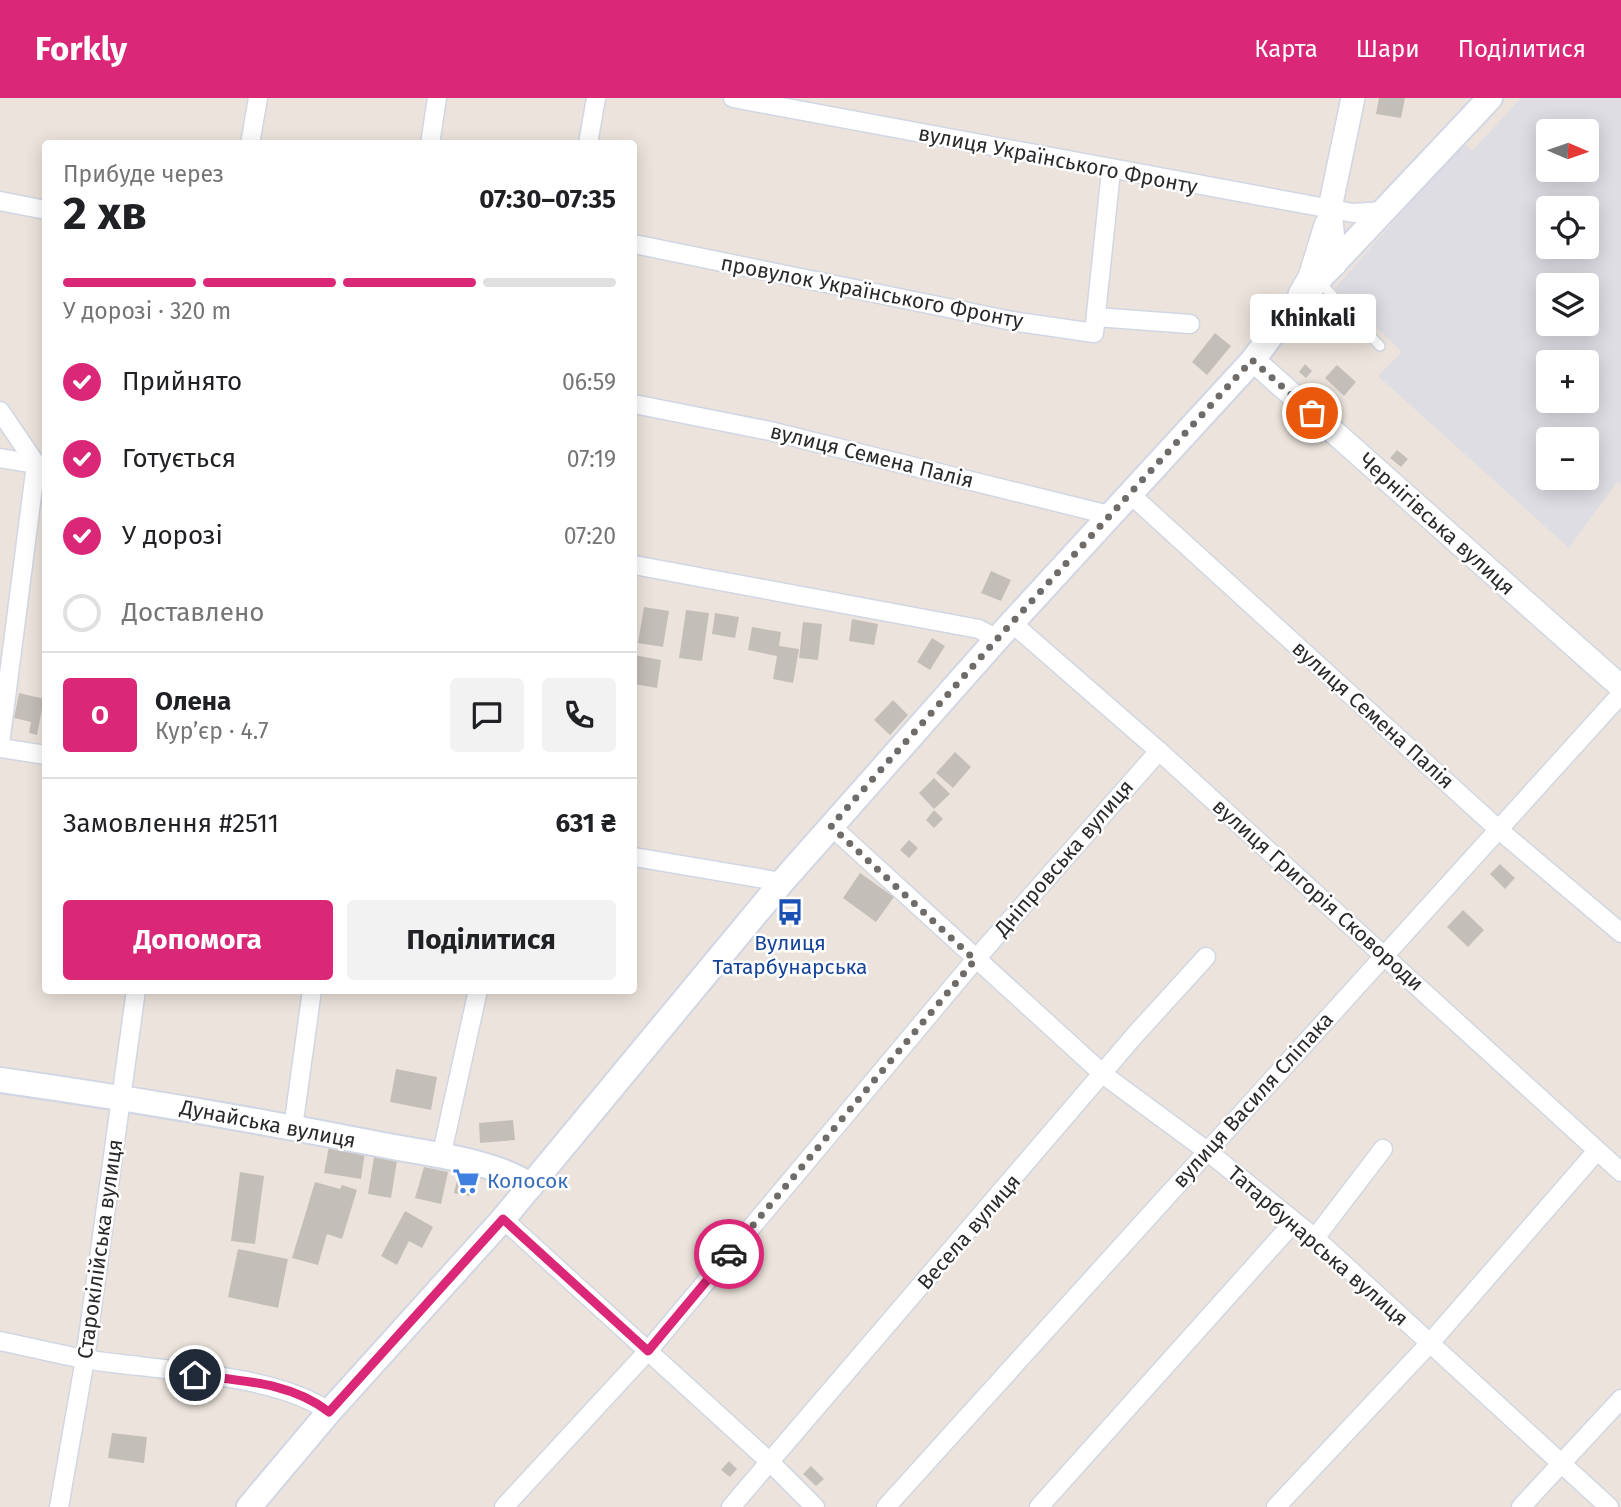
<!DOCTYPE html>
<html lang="uk">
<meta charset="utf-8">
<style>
body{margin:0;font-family:"Fira Sans",sans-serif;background:#f2f2f2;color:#202124;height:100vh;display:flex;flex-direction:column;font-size:26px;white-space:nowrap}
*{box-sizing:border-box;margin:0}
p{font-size:23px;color:#757577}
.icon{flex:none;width:38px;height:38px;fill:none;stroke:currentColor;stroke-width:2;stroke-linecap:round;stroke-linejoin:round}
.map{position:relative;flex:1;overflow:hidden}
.side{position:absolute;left:42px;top:42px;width:595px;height:854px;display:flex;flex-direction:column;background:#fff;border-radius:7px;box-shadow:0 4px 18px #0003}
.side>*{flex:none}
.needle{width:46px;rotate:92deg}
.buttons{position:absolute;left:1536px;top:21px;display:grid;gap:14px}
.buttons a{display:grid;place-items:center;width:63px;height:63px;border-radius:7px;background:#fff;box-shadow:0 4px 18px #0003;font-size:35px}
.pin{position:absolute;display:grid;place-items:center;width:60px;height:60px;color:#fff;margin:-30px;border:4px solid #fff;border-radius:50%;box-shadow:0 2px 7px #0007}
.courier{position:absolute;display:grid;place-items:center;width:70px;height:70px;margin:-35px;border:5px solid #db2777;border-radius:50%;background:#fff;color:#222;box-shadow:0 2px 9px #0007}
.bubble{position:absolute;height:49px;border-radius:7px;background:#fff;box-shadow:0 4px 18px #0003;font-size:23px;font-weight:700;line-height:49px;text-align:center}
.head em{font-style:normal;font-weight:700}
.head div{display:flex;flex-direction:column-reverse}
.head{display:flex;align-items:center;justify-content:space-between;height:119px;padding:0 21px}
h1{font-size:46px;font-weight:700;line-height:52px}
.bar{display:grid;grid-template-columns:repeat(4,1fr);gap:10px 7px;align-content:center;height:84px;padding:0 21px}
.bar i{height:9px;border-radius:5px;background:#e0e0e0}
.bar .active{background:#db2777}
.bar p{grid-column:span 4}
.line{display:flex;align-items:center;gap:18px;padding:0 21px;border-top:2px solid #e0e0e0}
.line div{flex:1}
.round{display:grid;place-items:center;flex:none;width:74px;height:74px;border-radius:7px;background:#f2f2f2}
ol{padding:0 21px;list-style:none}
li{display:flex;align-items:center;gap:21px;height:77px}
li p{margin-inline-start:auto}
li .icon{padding:7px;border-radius:50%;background:#db2777;color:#fff;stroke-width:4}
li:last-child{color:#757577}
li i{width:38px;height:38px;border:4px solid #e0e0e0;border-radius:50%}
.action{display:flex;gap:14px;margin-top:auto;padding:14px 21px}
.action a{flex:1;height:80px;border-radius:7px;background:#db2777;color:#fff;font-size:28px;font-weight:700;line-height:80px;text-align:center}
.action a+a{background:#f2f2f2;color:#202124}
header{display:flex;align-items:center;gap:42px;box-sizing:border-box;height:98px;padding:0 35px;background:#db2777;color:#fff}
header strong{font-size:33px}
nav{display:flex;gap:38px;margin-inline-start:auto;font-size:24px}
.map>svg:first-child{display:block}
.industrial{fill:#dedde4;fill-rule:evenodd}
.building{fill:#c4beb9}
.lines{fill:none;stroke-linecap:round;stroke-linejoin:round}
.service-casing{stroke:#d1d6e3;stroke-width:12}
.minor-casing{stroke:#d1d6e3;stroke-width:21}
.tertiary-casing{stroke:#d1d6e3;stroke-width:26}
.secondary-casing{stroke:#d1d6e3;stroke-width:28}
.service{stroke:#fff;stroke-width:9}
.minor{stroke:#fff;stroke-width:18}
.tertiary{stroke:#fff;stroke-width:23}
.secondary{stroke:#fff;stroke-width:24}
.done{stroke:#6e6b68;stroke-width:7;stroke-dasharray:0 12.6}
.route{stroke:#db2777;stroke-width:9}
.labels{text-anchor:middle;stroke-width:5;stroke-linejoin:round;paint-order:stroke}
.street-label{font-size:21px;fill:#2a2a2a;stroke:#fff}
.transit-label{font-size:21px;fill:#164399;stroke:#fff}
.shop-label{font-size:21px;fill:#366cbe;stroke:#fff;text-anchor:start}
</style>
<header>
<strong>Forkly</strong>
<nav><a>Карта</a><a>Шари</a><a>Поділитися</a></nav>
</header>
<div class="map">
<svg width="1621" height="1409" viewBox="0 0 1621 1409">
<rect width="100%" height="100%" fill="#ece4dc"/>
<path class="industrial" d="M1521 0H1621V388L1617 384 1569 450 1378 278 1402 254 1335 190 1463 45 1472 53ZM1549 33H1587V72H1549ZM1549 110H1587V149H1549ZM1549 187H1587V226H1549ZM1549 264H1587V303H1549ZM1549 341H1587V380H1549Z"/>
<g class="building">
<polygon points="1379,0 1405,0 1401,20 1376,16"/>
<polygon points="1215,235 1231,248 1207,277 1192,264"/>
<polygon points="1305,266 1312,273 1306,280 1299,274"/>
<polygon points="1337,267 1356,284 1344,298 1325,280"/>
<polygon points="1397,352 1408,361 1401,369 1390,360"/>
<polygon points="991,473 1011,482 1001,503 981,495"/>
<polygon points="644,509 669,513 663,549 638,545"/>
<polygon points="686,512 709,515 702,563 679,560"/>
<polygon points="715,515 739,519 735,540 712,536"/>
<polygon points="852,521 878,526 874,547 849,543"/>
<polygon points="803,524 822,526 818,562 799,560"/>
<polygon points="752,529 781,534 779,548 799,551 793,585 773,581 777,558 748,552"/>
<polygon points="932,540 945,548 930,572 917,564"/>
<polygon points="634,557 661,562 657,590 634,586"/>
<polygon points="19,595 44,601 37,637 29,635 31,624 14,620"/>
<polygon points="893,602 908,617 890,637 874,622"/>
<polygon points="955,654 971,669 953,690 936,675"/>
<polygon points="934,680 950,696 934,711 919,695"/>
<polygon points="934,712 943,721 934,730 926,722"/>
<polygon points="909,742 918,750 909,760 900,752"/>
<polygon points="1500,766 1515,780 1505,791 1490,776"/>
<polygon points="860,775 894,799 876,824 843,800"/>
<polygon points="1463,812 1484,832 1468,849 1447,829"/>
<polygon points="396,971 437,979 431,1012 390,1004"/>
<polygon points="513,1022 515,1042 480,1045 479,1025"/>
<polygon points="329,1048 365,1054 361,1081 324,1075"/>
<polygon points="374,1059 397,1063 391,1100 368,1096"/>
<polygon points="424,1069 448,1074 441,1106 415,1100"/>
<polygon points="240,1074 264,1078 255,1146 231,1143"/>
<polygon points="459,1074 476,1077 470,1098 454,1095"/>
<polygon points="315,1084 340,1091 342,1087 357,1092 342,1141 327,1136 318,1167 292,1160"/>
<polygon points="405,1113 433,1129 422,1150 409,1143 397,1167 381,1158"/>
<polygon points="238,1151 288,1161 278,1210 228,1199"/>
<polygon points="112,1335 147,1339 144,1365 108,1360"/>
<polygon points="729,1363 737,1371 730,1379 721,1372"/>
<polygon points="811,1368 824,1381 816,1388 803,1376"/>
</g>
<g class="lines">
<defs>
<polyline id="service" points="1320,184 1380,248"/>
<g id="minor">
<polyline points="733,0 1353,115 1384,113"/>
<polyline points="250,46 258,0"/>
<polyline points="430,46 437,0"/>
<polyline points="588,46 596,0"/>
<polyline points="0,103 46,112"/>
<polyline points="634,146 1012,223 1094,235 1111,73"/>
<polyline points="1096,219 1190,226"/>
<polyline points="634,306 770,333 1109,417"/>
<polyline points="0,313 36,366 0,646"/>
<polyline points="0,360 41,367"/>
<polyline points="1129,395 1498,731 1621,835"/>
<polyline points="634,467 979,531 997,541"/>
<polyline points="1012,525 1159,653 1621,1074"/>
<polyline points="0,650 46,657"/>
<polyline points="831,728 1104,977 1207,1053 1315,1140 1609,1409"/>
<polyline points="634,759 782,784"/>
<polyline points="293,1030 312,892"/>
<polyline points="441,1059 478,892"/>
<polyline points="503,1121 771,1365 815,1409"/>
<polyline points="1315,1140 1383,1051"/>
<path d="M0 1243C30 1249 60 1257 90 1262 155 1272 279 1276 329 1314"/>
<polyline points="59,1409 85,1261 136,892"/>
<polyline points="504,1409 648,1253 975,862 1159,653"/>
<polyline points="731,1409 1135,937 1206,859"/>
<polyline points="886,1409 1621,596"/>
<polyline points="1039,1409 1294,1124"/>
<polyline points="1276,1409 1430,1245 1596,1054"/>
<polyline points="1521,1409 1621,1301"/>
</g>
<g id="tertiary">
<polyline points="1335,166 1330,110 1353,0"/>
<polyline points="1300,196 1310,179 1326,127"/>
<polyline points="1253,262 1621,589"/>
</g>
<g id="secondary">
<path d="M0 982C128 1000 256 1022 383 1047 427 1056 494 1062 531 1088"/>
<polyline points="249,1409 329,1314 503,1121 782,784 997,541 1253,262 1291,211 1490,0"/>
</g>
</defs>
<use href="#service" class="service-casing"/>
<use href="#minor" class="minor-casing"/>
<use href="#tertiary" class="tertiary-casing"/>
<use href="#secondary" class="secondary-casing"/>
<use href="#service" class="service"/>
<use href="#minor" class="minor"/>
<use href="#tertiary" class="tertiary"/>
<use href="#secondary" class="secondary"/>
</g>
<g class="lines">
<polyline class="done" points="729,1156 975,862 831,728 997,541 1252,262 1312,315"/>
<path class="route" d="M195 1277C242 1283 291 1284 329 1314L503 1121 648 1253 729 1156"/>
</g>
<defs>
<symbol id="bus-bare" viewBox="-9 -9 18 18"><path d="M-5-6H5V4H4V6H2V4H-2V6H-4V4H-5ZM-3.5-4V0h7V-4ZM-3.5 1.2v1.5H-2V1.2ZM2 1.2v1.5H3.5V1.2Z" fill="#1a4fb4" stroke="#fff" stroke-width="2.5" paint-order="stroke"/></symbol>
<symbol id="supermarket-bare" viewBox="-9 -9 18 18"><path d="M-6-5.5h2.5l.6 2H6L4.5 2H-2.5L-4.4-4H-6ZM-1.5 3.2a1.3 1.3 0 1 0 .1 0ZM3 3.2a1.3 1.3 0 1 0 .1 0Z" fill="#3f7fe0" stroke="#fff" stroke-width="2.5" paint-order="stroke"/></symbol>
</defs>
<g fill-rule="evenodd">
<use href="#bus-bare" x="771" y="795" width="38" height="38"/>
<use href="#supermarket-bare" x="447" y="1064" width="38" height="38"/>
</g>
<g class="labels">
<g class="street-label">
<text transform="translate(1058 62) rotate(11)" y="7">вулиця Українського Фронту</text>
<text transform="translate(872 194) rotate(11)" y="7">провулок Українського Фронту</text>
<text transform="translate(872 358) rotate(14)" y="7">вулиця Семена Палія</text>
<text transform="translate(1437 426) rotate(42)" y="7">Чернігівська вулиця</text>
<text transform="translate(1373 617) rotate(42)" y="7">вулиця Семена Палія</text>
<text transform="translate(1064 760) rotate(-49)" y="7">Дніпровська вулиця</text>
<text transform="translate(1318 797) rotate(42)" y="7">вулиця Григорія Сковороди</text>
<text transform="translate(1253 1002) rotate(-48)" y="7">вулиця Василя Сліпака</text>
<text transform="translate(268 1026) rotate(11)" y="7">Дунайська вулиця</text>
<text transform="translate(969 1134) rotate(-49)" y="7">Весела вулиця</text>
<text transform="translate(1318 1148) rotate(41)" y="7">Татарбунарська вулиця</text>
<text transform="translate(100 1151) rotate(-82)" y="7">Старокілійська вулиця</text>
</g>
<g class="transit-label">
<text x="790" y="852">Вулиця<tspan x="790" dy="24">Татарбунарська</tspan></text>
</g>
<g class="shop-label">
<text x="487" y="1090">Колосок</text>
</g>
</g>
</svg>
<div class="buttons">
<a><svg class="needle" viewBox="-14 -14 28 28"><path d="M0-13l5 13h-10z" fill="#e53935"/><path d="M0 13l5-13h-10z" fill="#757577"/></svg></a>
<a><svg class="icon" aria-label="locate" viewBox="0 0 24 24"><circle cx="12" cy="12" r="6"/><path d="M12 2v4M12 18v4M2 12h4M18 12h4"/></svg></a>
<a><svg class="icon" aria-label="layers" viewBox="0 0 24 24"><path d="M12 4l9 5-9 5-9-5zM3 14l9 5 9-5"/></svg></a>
<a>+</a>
<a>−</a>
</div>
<div class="pin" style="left:1312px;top:315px;background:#ea580c"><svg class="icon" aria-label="bag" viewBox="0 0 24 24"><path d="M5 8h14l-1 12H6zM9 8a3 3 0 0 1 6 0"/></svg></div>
<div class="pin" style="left:195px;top:1277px;background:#1f2937"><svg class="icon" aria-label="home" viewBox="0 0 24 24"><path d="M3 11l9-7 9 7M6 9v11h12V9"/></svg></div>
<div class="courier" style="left:729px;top:1156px"><svg class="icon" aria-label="car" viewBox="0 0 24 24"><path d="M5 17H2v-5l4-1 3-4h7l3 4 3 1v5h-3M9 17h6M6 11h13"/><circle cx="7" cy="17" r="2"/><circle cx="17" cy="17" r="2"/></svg></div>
<div class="bubble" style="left:1250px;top:196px;width:126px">Khinkali</div>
<section class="side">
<div class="head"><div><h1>2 хв</h1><p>Прибуде через</p></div><em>07:30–07:35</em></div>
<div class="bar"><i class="active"></i><i class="active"></i><i class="active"></i><i></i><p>У дорозі · 320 m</p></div>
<ol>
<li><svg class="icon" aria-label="check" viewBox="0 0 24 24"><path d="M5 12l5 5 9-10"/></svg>Прийнято<p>06:59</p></li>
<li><svg class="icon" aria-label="check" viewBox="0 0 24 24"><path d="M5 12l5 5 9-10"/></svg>Готується<p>07:19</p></li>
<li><svg class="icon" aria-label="check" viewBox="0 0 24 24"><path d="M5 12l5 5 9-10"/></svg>У дорозі<p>07:20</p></li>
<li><i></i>Доставлено</li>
</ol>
<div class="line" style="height:126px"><b class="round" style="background:#db2777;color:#fff">О</b><div><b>Олена</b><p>Кур’єр · 4.7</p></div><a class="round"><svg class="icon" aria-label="chat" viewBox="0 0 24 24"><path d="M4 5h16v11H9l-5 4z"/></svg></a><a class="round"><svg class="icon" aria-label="phone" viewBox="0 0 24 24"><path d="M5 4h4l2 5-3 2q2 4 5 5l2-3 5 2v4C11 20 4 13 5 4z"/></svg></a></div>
<div class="line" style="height:91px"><div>Замовлення #2511</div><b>631 ₴</b></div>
<div class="action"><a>Допомога</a><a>Поділитися</a></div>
</section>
</div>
